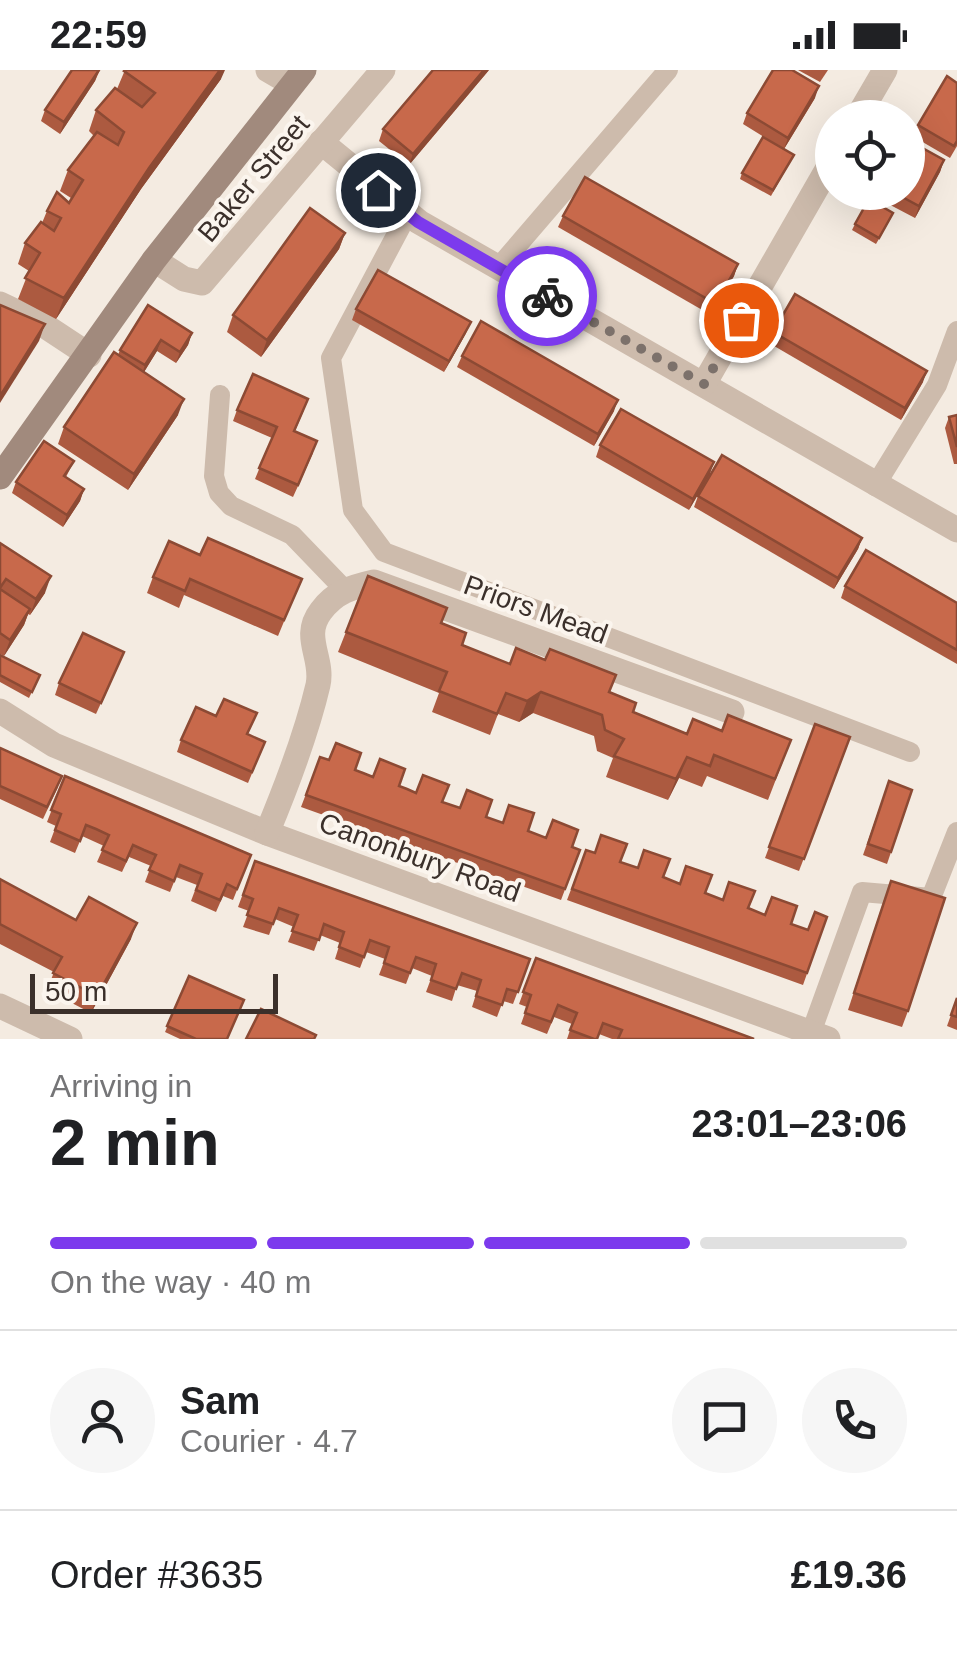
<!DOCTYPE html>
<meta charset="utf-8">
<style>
body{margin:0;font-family:Arial,sans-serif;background:#f6f6f6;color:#202124;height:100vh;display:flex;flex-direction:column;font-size:38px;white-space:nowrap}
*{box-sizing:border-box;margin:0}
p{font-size:32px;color:#757577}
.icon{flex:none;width:55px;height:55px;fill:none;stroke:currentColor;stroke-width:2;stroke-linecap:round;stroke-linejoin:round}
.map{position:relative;height:969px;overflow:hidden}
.sheet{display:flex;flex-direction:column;background:#fff;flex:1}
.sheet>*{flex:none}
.fabs{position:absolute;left:815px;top:30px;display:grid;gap:20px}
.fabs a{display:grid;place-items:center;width:110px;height:110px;border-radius:50%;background:#fff;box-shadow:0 10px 40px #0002;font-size:50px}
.scale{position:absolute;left:30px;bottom:25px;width:248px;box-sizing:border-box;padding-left:10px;border:5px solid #3b302b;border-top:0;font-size:28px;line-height:35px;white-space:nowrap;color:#3b302b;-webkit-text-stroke:8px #fbf5ee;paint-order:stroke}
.pin{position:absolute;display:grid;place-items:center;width:85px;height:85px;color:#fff;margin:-42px;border:5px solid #fff;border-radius:50%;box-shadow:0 2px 10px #0007}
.courier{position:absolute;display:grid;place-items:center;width:100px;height:100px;margin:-50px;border:8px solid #7c3aed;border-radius:50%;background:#fff;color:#222;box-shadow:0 2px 12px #0007}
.head em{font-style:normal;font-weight:700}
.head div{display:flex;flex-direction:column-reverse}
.head{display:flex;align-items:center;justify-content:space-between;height:170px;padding:0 50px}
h1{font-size:65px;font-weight:700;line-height:75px}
.bar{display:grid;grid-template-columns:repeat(4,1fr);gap:15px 10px;align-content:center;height:120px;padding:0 50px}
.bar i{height:12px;border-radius:8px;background:#e0e0e0}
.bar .on{background:#7c3aed}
.bar p{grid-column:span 4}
.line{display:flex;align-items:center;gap:25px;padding:0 50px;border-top:2px solid #e0e0e0}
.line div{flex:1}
.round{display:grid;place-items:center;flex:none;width:105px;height:105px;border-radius:52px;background:#f6f6f6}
.status{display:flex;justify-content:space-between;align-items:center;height:70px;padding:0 50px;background:#fff;direction:ltr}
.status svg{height:28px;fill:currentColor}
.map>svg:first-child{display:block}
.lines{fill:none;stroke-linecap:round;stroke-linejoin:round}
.lane{stroke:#cdbbac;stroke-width:20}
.street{stroke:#cdbbac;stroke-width:25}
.secondary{stroke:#a18a7d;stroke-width:25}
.wall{fill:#ac5a40}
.shaded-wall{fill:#8c4a34}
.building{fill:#c8694b;stroke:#8c4a34;stroke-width:2.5}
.done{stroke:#7c716b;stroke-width:10;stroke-dasharray:0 18}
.route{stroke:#7c3aed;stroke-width:12}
.labels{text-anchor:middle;stroke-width:8;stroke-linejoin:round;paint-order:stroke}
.street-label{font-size:28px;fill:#3b302b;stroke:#fbf5ee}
</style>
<div class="status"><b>22:59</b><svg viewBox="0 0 49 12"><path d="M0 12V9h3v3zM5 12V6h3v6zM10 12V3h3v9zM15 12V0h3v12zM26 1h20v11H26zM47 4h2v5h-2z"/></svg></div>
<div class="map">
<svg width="957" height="969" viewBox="0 0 957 969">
<rect width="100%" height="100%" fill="#f4ebe1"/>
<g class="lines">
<g class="lane">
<polyline points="408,143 331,288 353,440 384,482 910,682"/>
<polyline points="498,198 668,0"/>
<polyline points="220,325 214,406 219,423 231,436 292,465 344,519"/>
<polyline points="875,416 937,315 957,261"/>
<polyline points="812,960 862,822 931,828 957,762"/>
</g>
<g class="street">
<polyline points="268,0 292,14"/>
<polyline points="857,48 885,0"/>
<polyline points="321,72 419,152 957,460"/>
<polyline points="154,190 184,209 202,213 383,0"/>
<polyline points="0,234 42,254 89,285"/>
<polyline points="704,314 832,91"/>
<polyline points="0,641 54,675 267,763 828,969"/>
<path d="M267 763C287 715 306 666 318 615 324 588 301 567 321 541 335 522 352 517 374 512L732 642"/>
<polyline points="0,936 70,969"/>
</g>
<polyline class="secondary" points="0,407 154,190 304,0"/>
</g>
<g class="wall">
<polygon points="72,0 100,0 95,11 60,64 41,51 45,40"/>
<polygon points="125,0 221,9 141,119 56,249 18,229 29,201 18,194 25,173 42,153 47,141 69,133 71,128 60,121 68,100 94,66 89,61 96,40 117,19"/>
<polygon points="489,0 409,95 379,71 383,59"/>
<polygon points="798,0 828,0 820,12"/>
<polygon points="957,13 957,76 950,88 914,67 918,55"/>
<polygon points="815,28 784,79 794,85 771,126 740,109 742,103 772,72 743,54 747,43"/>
<polygon points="944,90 940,102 915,148 877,128 879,122 908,122"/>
<polygon points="563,146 738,194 734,206 711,245 558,157"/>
<polygon points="891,148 876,174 852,160 855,154"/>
<polygon points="345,163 339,179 261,287 227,262 233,245"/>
<polygon points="356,239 466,263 444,302 352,250"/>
<polygon points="773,262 923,312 901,350 769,273"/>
<polygon points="192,263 188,275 176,293 157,281 144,302 178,345 128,420 58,374 64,357 118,285 120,280"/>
<polygon points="462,286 614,341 594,376 457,297"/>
<polygon points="237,340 304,340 295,361 313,383 293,427 255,409 272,368 233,351"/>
<polygon points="957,345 957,394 954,394 945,358 949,347"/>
<polygon points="600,375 710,404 689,440 596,387"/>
<polygon points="74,391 66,407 84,419 80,431 63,457 12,423 16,412"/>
<polygon points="698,426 862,468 858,479 834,519 694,437"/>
<polygon points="0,473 45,523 30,545 28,544 24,555 4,586 0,584"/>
<polygon points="200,485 295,525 278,566 184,525 179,538 147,523 153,507"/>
<polygon points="368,506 441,553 462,575 510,594 610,622 633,642 687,664 783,691 768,730 707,706 702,717 679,708 668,730 606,707 613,688 597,681 594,666 533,643 519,652 498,644 490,665 432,642 439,623 338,582"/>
<polygon points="845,516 957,533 957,594 841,528"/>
<polygon points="124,582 96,644 55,625 59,613"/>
<polygon points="0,585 40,605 29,628 0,612"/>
<polygon points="815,654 850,667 799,801 765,788"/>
<polygon points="248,664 265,672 248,713 177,682 181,670"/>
<polygon points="0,678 58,717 43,749 0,729"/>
<polygon points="320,687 442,732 580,780 561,830 301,737"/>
<polygon points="65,706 251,785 233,830 223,826 216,842 191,831 197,815 176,807 170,822 145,812 151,796 139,791 129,787 122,802 97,792 104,776 82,766 75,783 50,772 56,756 47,752"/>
<polygon points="889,711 912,720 887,794 863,785"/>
<polygon points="586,780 808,860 827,847 803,915 567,830"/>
<polygon points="255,791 530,889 513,934 503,931 497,947 472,937 477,921 457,915 452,931 426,922 432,906 412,898 406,914 379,905 385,889 366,882 360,898 335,889 340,873 320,865 314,881 288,872 294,857 275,849 269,865 243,857 249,841 238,837"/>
<polygon points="0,809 76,850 131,869 91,943 47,920 54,902 0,874"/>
<polygon points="885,827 908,941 902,957 848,940"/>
<polygon points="536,888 754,969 612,969 599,964 597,969 567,969 572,954 554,947 547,964 521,954 527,937 519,934"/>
<polygon points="189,906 228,969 180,969 165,962"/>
<polygon points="957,928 957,960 947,956"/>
</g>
<g class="shaded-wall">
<polygon points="99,0 95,11 60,64 64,52"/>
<polygon points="220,0 225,0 221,9 141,119 56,249 64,228 149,98"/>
<polygon points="484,0 489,0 409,95 413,84"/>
<polygon points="819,16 815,28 784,79 788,68"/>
<polygon points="944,90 940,102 915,148 919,136"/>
<polygon points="345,163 339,179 261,287 267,270"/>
<polygon points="738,194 734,206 711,245 716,234"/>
<polygon points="471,252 466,263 444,302 449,291"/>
<polygon points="45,254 39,271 0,333 0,326"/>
<polygon points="192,263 188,275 176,293 180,282"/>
<polygon points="161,270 157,281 141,307 145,295"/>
<polygon points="927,301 923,312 901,350 905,338"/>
<polygon points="184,329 178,345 128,420 134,404"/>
<polygon points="618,330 614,341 594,376 598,364"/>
<polygon points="714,392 710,404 689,440 693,429"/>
<polygon points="84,419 80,431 63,457 67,445"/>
<polygon points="862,468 858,479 834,519 838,508"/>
<polygon points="51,506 45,523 30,545 36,529"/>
<polygon points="30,539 24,555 4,586 10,570"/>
<polygon points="541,622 533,643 519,652 527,631"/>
<polygon points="687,687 679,708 668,730 676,709"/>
<polygon points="137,853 131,869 91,943 97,926"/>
</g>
<g class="building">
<polygon points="72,0 99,0 64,52 45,40"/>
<polygon points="125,0 220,0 149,98 64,228 25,208 40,183 25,173 41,152 54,161 61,148 47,141 57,122 69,133 83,110 68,100 97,62 118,75 124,62 96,40 115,18 142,37 155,23 124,1"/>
<polygon points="433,0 484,0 413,84 383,59"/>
<polygon points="773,0 792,0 819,16 788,68 747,43"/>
<polygon points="947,6 957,13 957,71 954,76 918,55"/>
<polygon points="763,67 794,85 773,120 742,103"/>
<polygon points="908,70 944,90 919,136 893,122 908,122"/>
<polygon points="585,107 738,194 716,234 563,146"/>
<polygon points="869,129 893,143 879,168 855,154"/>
<polygon points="310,138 345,163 267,270 233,245"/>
<polygon points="378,200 471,252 449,291 356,239"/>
<polygon points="795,224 927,301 905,338 773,262"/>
<polygon points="0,235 45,254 0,326"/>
<polygon points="148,235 192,263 180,282 161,270 145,295 120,280"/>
<polygon points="481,251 618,330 598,364 462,286"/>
<polygon points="114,282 184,329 134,404 64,357"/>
<polygon points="253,304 308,329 294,361 317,371 298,415 259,398 277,357 237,340"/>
<polygon points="621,339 714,392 693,429 600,375"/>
<polygon points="957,345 957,377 949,347"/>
<polygon points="44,371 74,391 64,406 84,419 67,445 16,412"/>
<polygon points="722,385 862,468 838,508 698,426"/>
<polygon points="208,468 302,509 284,550 190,509 185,521 153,507 169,471 200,485"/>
<polygon points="0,473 51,506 36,529 6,509 0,518"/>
<polygon points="866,480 957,533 957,580 845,516"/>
<polygon points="368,506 447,538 441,553 466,563 462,575 510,594 516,578 545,590 550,579 616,605 609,622 636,633 633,642 687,664 693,649 722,661 728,645 791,670 775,709 714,685 710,696 687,687 676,709 614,686 624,669 605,660 602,645 541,622 527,631 506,623 497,644 439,621 447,602 346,562"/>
<polygon points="0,519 30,539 10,570 0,563"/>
<polygon points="83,563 124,582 101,633 59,613"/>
<polygon points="0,585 40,605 32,622 0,605"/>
<polygon points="224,629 257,643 247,664 265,672 252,702 181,670 196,637 216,646"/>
<polygon points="815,654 850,667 804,789 769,777"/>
<polygon points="336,673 361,683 355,700 363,703 373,707 380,689 405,699 399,716 407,719 416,723 423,705 449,715 442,732 460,738 467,720 492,730 486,747 503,753 509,735 534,743 528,761 546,768 553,750 578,760 572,777 580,780 565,819 306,725 320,687 329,690"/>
<polygon points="0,678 62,706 47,737 0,716"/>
<polygon points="65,706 251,785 237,819 227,814 220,830 196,820 202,804 180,795 174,811 149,800 156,785 144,780 133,775 126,791 102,780 109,765 96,759 86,755 80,771 55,760 61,744 51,740"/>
<polygon points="889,711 912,720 891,782 868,774"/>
<polygon points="601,765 627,774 620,792 638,798 644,780 670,789 663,807 680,814 686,796 712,805 705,823 723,830 729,812 755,821 748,838 765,845 772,827 797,836 791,854 808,860 815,842 827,847 807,903 572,819 586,780 595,783"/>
<polygon points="255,791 530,889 518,922 507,919 502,935 476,926 481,910 462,903 456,919 431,910 436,894 416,887 410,903 384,893 389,877 370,870 364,887 339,877 344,862 324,854 319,870 292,861 298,845 279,838 273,854 247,845 253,829 243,825"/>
<polygon points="0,809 76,850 89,827 137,853 97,926 53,903 62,887 0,854"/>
<polygon points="891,811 945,828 908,941 854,923"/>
<polygon points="536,888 754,969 618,969 622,960 603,953 597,969 594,969 570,960 577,943 558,935 551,952 525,943 531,925 523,922"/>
<polygon points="189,906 244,930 227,969 196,969 167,956"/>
<polygon points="957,928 957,947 951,945"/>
<polygon points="261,939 316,965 314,969 246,969"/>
</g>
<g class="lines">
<polyline class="done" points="547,226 704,314 741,250"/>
<polyline class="route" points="378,120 418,152 547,226"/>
</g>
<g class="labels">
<g class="street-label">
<text transform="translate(253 108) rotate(-50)" y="10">Baker Street</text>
<text transform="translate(536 539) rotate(20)" y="10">Priors Mead</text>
<text transform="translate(420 787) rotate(20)" y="10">Canonbury Road</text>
</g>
</g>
</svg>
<div class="fabs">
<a><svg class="icon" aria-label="locate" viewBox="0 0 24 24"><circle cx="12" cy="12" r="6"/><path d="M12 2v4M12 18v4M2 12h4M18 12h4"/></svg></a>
</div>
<div class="scale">50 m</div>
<div class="pin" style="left:741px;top:250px;background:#ea580c"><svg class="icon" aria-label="bag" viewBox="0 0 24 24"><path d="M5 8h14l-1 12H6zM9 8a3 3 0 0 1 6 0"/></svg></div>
<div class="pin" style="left:378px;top:120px;background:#1f2937"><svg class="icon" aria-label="home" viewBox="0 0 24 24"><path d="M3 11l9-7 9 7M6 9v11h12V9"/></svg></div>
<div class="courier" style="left:547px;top:226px"><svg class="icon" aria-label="bike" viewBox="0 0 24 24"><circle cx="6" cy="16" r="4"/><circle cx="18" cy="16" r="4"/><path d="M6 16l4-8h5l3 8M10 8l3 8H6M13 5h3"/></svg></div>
</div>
<section class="sheet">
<div class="head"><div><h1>2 min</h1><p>Arriving in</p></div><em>23:01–23:06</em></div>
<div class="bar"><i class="on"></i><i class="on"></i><i class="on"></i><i></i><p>On the way · 40 m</p></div>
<div class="line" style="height:180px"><a class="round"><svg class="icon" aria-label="person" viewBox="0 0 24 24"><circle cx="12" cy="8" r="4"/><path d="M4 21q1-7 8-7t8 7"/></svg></a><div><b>Sam</b><p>Courier · 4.7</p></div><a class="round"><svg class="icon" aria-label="chat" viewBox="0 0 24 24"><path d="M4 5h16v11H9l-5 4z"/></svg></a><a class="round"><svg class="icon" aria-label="phone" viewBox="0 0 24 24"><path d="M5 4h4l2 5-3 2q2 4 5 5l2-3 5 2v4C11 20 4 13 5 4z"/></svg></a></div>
<div class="line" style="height:130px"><div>Order #3635</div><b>£19.36</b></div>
</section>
